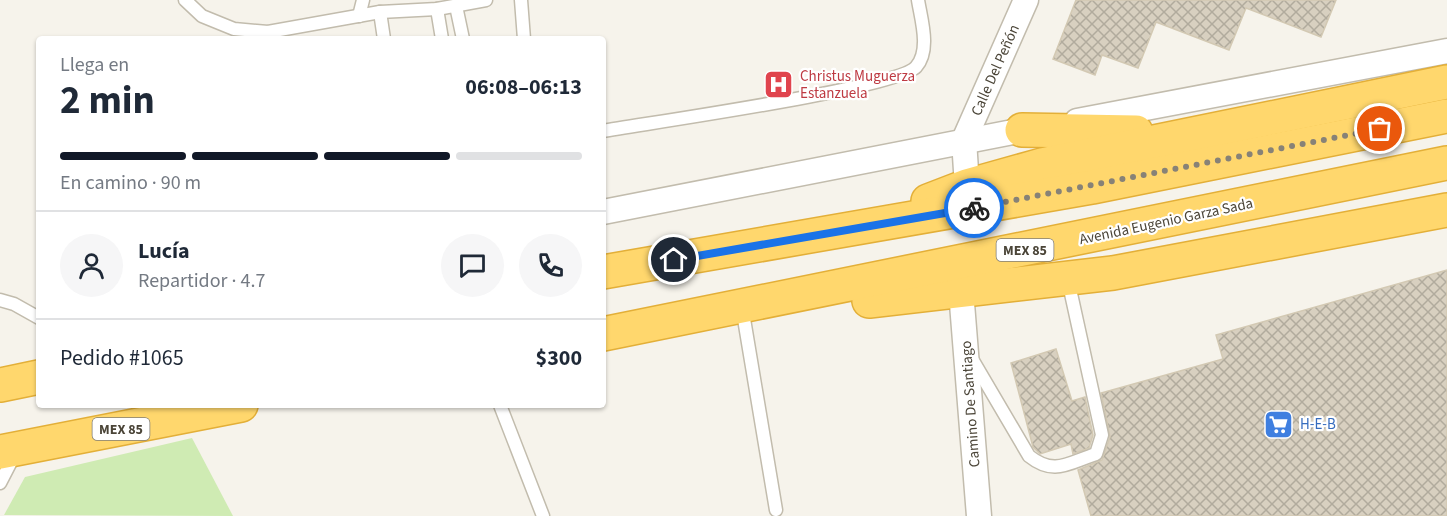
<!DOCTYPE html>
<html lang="es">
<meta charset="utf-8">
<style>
body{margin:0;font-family:"Source Sans 3",sans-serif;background:#f6f6f7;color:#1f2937;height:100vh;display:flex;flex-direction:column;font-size:22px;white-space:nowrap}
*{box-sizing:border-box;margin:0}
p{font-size:20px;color:#747a83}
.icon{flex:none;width:33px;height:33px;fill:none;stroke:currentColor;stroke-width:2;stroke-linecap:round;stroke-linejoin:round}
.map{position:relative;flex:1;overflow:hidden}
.drawer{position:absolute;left:36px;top:36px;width:570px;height:372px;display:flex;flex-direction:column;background:#fff;border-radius:6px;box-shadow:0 2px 4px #0004}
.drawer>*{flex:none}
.pin{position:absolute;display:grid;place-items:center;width:51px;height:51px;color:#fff;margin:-26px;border:3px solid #fff;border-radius:50%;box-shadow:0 2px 6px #0007}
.courier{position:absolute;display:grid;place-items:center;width:60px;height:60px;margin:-30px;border:4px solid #1a73e8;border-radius:50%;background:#fff;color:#222;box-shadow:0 2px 8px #0007}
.headline em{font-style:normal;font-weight:700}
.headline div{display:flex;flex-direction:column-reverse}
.headline{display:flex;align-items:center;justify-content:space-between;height:102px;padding:0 24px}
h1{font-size:39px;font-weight:700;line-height:45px}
.bar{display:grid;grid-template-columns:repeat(4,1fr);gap:9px 6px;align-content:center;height:72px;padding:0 24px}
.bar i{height:8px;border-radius:4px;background:#e0e1e3}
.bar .active{background:#111827}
.bar p{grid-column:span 4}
.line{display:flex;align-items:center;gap:15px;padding:0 24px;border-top:2px solid #e0e1e3}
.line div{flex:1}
.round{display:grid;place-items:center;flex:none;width:63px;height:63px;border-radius:32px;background:#f6f6f7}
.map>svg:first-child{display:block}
.grass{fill:#cfebb3}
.building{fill:url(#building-cross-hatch);stroke:#d3c9b3;stroke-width:1.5}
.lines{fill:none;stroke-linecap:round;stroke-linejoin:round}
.lane-casing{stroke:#c2bcad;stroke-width:15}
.street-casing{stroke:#c2bcad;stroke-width:27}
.highway-casing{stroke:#e3af38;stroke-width:36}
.lane{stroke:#fff;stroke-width:12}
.street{stroke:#fff;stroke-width:24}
.highway{stroke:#ffd76d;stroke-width:33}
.done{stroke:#878277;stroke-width:6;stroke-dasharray:0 10.8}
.route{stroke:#1a73e8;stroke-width:8}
.labels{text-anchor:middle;stroke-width:4.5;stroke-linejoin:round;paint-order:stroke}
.shield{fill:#fff;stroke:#817d74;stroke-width:1.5}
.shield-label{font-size:14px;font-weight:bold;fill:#4b4538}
.street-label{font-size:15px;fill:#4b4538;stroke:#fff}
.health-label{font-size:15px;fill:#be3a42;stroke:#fff;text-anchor:start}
.shop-label{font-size:15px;fill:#366cbe;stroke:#fff;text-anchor:start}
</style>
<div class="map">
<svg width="1447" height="516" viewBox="0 0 1447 516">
<defs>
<pattern id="building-cross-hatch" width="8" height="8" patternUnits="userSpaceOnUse" patternTransform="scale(1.5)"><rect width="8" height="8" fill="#d8d0c0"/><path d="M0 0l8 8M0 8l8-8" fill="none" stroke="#b1ab9d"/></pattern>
</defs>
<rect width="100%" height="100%" fill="#f6f3eb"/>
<polygon class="grass" points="192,438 233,516 4,515 25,477"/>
<g class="building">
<polygon points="1076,0 1336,0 1321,37 1246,8 1229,50 1156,22 1138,68 1102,55 1095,75 1053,59"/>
<polygon points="1447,270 1447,516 1091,516 1078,470 1102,460 1110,437 1101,393 1223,359 1216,335"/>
<polygon points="1056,349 1072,401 1085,397 1093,435 1089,448 1073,454 1071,444 1040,454 1033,447 1011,363"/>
</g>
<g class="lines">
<defs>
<g id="lane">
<polyline points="185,0 202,16 234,29 268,32 380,12 437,9 486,0"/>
<polyline points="521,0 524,39"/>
<polyline points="456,6 463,39"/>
<polyline points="437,9 442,39"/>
<polyline points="380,12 384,39"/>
<polyline points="359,16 363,0"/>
<path d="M603 131C648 123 897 88 916 67 931 50 921 19 918 0"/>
<polyline points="0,300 14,304 39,318"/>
<polyline points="742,307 776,510"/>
<path d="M972 359 1029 456C1054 476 1068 463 1096 454L1102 435 1068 280"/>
<polyline points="500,405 543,516"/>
<polyline points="0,483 16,452"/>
</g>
<g id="street">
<polyline points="1077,121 1447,51"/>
<polyline points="967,186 964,140 1026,0"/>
<polyline points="603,212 1039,127"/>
<polyline points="961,291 979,516"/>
</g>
<g id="highway">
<polyline points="1022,130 1136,132"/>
<polyline points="928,201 967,186 1042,165 1447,82"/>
<polyline points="603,272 1092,187 1447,116"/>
<polyline points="869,301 1113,273 1447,210"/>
<polyline points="603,334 1447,163"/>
<polyline points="0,385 39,377"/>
<polyline points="0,452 241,405"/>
</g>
</defs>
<use href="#lane" class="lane-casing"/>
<use href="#street" class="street-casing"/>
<use href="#highway" class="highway-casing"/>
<use href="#lane" class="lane"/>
<use href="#street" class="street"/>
<use href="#highway" class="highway"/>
</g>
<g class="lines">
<polyline class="done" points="974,208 1380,129"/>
<polyline class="route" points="674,260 974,208"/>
</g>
<defs>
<symbol id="hospital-square" viewBox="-11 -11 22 22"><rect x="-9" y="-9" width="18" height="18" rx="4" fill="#e0444e" stroke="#fff"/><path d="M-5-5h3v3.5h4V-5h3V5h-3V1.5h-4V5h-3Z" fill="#fff"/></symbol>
<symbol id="supermarket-square" viewBox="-11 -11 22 22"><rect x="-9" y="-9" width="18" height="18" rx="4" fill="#3f7fe0" stroke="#fff"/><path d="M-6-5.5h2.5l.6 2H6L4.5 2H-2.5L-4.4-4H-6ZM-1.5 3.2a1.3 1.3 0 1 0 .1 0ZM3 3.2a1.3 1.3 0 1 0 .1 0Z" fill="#fff"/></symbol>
</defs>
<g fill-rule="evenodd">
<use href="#hospital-square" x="762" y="68" width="33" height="33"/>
<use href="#supermarket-square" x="1262" y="408" width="33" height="33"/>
</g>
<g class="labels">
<g class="shield">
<rect x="996.5" y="239" width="57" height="22" rx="4.5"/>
<rect x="92.5" y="418" width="57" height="22" rx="4.5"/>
</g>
<g class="shield-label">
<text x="1025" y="255">MEX 85</text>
<text x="121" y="434">MEX 85</text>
</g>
<g class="street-label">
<text transform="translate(995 70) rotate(-66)" y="5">Calle Del Peñón</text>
<text transform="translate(1166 221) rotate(-12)" y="5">Avenida Eugenio Garza Sada</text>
<text transform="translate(970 404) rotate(-94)" y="5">Camino De Santiago</text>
</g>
<g class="health-label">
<text x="800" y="81">Christus Muguerza<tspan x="800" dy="17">Estanzuela</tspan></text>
</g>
<g class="shop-label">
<text x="1300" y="429">H-E-B</text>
</g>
</g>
</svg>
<div class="pin" style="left:1380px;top:129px;background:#ea580c"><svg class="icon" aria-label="bag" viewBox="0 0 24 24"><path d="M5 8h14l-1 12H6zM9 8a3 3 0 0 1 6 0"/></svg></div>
<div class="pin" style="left:674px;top:260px;background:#1f2937"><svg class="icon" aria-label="home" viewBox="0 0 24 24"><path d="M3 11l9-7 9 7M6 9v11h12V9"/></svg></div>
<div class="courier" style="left:974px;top:208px"><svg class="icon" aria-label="bike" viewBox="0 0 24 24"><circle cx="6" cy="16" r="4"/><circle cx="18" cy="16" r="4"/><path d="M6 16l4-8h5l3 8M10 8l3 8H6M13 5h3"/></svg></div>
<section class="drawer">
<div class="headline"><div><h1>2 min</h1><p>Llega en</p></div><em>06:08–06:13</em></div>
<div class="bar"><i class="active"></i><i class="active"></i><i class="active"></i><i></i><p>En camino · 90 m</p></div>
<div class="line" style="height:108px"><a class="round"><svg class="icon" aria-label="person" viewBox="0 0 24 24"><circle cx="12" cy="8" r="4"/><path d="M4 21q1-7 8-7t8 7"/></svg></a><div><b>Lucía</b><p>Repartidor · 4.7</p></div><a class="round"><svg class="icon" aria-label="chat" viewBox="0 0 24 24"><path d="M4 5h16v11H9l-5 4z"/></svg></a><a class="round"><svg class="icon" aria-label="phone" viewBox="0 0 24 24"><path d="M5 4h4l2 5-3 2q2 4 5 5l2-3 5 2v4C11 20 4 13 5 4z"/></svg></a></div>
<div class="line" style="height:78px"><div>Pedido #1065</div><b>$300</b></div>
</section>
</div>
